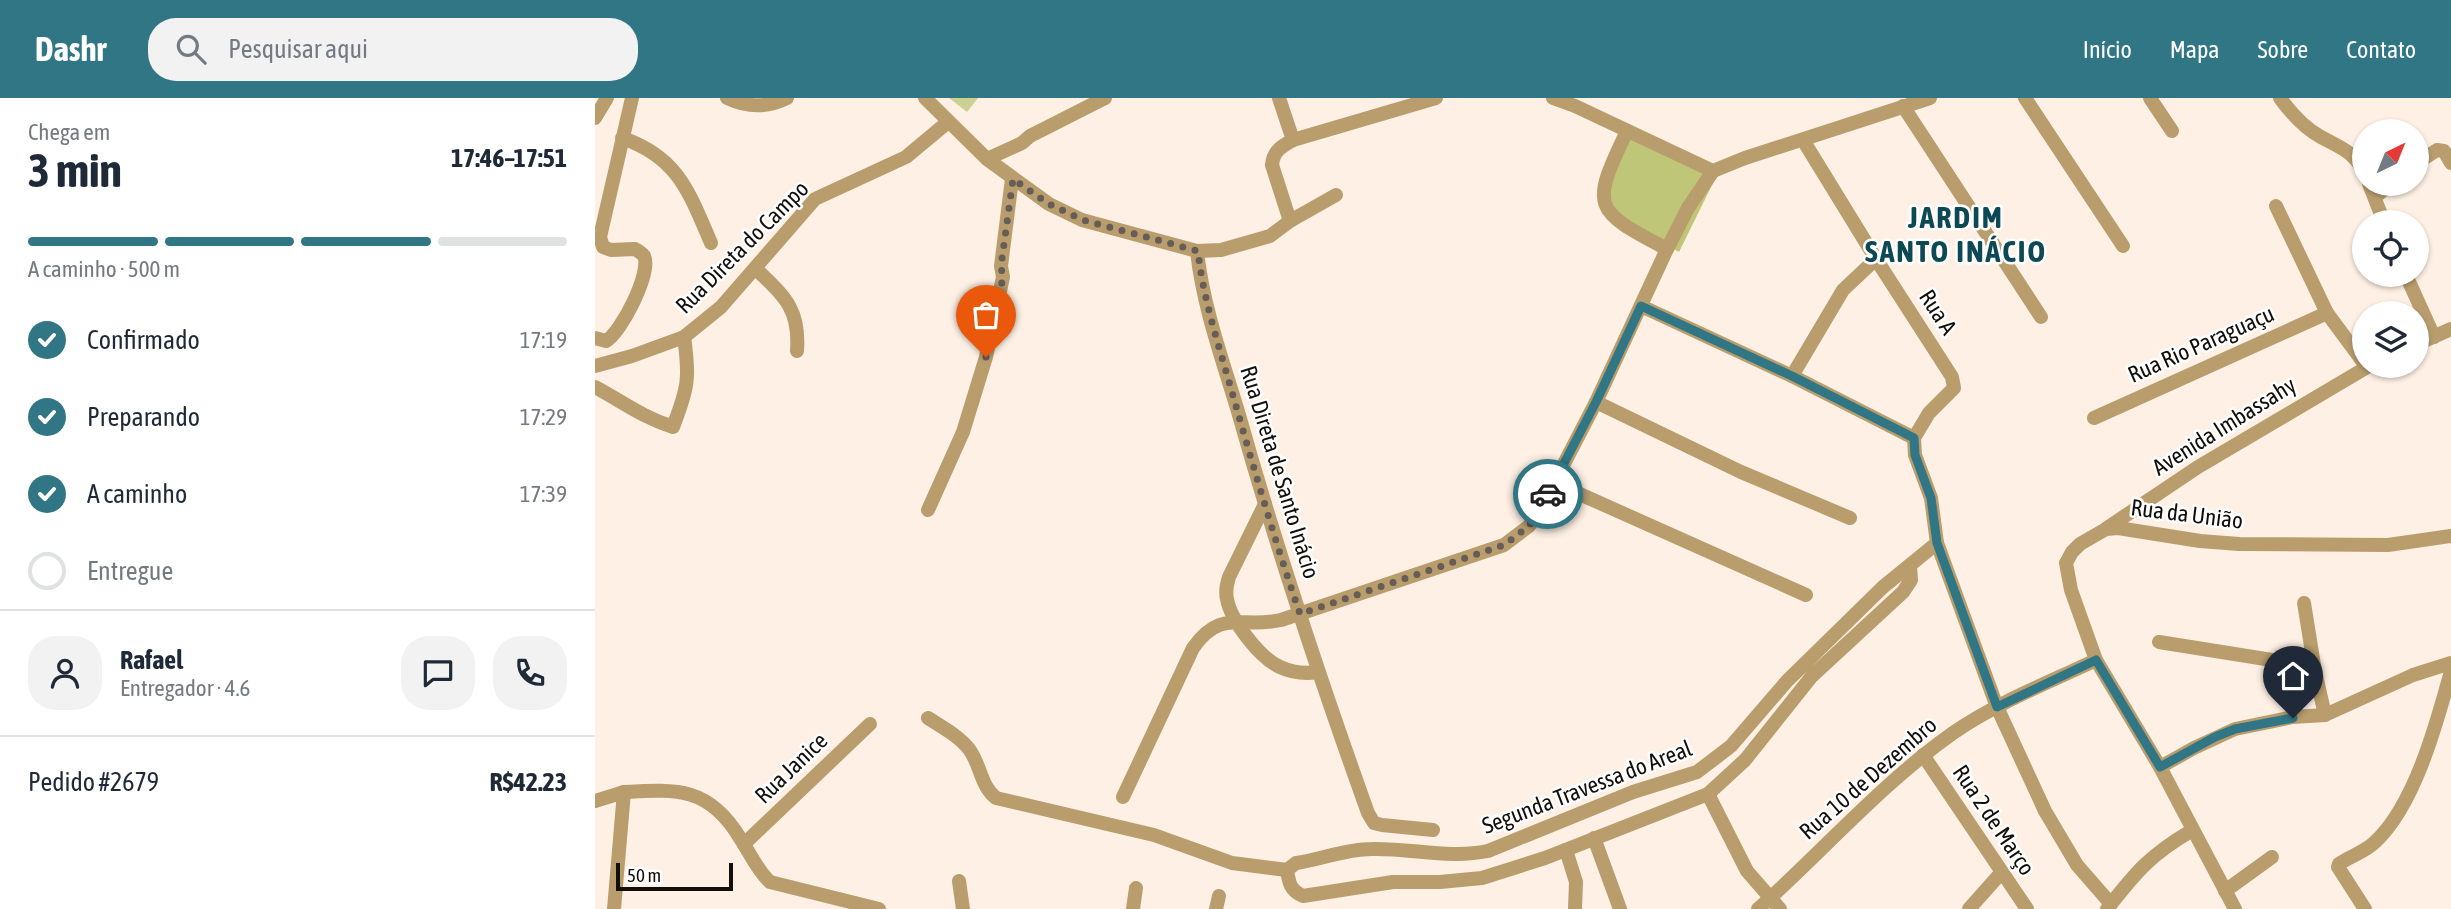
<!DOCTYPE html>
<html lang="pt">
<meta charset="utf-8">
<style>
body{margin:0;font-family:"Asap Condensed",sans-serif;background:#f2f2f3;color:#1f2937;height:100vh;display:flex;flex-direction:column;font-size:26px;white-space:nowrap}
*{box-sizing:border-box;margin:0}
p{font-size:23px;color:#747a83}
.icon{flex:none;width:38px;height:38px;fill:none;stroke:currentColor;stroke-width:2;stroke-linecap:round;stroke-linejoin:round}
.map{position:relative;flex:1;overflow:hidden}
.side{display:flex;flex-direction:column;background:#fff;width:595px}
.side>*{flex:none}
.needle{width:46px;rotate:43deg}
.tools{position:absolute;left:1757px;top:21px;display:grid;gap:14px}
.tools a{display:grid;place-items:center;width:77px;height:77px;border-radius:50%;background:#fff;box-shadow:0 2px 5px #0004;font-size:35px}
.scale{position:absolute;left:21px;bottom:18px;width:117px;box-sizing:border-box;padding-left:7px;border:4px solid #120e0a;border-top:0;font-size:19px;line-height:24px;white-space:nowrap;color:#120e0a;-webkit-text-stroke:5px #fff;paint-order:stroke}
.pin{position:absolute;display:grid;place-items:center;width:60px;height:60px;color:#fff;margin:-72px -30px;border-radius:50% 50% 50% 0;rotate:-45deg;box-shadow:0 0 7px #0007}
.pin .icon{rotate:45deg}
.courier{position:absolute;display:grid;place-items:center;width:70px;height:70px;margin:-35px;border:5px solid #317685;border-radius:50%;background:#fff;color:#222;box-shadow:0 2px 9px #0007}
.headline em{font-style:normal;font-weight:700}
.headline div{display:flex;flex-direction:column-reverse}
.headline{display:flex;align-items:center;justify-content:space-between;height:119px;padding:0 28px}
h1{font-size:46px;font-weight:700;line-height:52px}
.bar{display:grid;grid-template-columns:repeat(4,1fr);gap:10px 7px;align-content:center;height:84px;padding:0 28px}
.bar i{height:9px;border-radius:5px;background:#e0e1e3}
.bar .active{background:#317685}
.bar p{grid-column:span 4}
.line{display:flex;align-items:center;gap:18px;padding:0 28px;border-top:2px solid #e0e1e3}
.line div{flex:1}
.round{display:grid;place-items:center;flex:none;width:74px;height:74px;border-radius:28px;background:#f2f2f3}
ol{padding:0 28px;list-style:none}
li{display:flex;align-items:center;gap:21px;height:77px}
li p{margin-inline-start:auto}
li .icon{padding:7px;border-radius:50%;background:#317685;color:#fff;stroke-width:4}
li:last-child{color:#747a83}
li i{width:38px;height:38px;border:4px solid #e0e1e3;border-radius:50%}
header{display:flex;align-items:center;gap:42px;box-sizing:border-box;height:98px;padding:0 35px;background:#317685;color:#fff}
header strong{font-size:33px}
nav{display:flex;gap:38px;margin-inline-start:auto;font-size:24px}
.search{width:490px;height:63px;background:#f2f2f3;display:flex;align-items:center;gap:18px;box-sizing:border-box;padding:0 24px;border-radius:28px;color:#747a83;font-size:26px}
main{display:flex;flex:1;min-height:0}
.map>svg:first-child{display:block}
.green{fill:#cad193}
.forest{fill:#bfc678}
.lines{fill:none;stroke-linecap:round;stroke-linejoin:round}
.street{stroke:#b99d6d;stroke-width:14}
.done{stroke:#655d56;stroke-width:7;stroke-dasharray:0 12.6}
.route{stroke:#317685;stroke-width:9}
.labels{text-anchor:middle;stroke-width:5;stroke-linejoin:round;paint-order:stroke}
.street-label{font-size:23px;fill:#120e0a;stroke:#fff}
.district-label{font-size:30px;font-weight:bold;letter-spacing:2px;fill:#0d4954;stroke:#fff}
</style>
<header>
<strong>Dashr</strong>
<div class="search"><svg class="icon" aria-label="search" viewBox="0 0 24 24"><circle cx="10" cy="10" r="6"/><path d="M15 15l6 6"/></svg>Pesquisar aqui</div>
<nav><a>Início</a><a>Mapa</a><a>Sobre</a><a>Contato</a></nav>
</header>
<main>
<section class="side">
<div class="headline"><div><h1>3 min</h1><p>Chega em</p></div><em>17:46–17:51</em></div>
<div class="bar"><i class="active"></i><i class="active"></i><i class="active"></i><i></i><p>A caminho · 500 m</p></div>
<ol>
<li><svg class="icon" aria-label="check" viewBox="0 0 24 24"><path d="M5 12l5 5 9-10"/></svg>Confirmado<p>17:19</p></li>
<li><svg class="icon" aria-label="check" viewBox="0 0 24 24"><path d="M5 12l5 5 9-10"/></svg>Preparando<p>17:29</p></li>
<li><svg class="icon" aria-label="check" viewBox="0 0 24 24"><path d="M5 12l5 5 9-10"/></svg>A caminho<p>17:39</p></li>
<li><i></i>Entregue</li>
</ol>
<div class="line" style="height:126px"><a class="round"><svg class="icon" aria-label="person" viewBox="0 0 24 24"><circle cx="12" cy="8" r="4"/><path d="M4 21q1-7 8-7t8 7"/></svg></a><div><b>Rafael</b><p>Entregador · 4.6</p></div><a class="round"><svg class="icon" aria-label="chat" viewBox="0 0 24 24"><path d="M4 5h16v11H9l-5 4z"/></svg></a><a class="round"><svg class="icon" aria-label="phone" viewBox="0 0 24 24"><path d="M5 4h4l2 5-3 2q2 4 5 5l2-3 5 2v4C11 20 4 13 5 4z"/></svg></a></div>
<div class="line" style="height:91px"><div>Pedido #2679</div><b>R$42.23</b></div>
</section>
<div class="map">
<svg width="1856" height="811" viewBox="0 0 1856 811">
<rect width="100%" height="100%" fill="#fef0e4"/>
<polygon class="green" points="354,0 383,0 372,14"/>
<polygon class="forest" points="1036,33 1121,79 1084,154 1032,125 1013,104 1019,63"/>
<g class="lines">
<g class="street">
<path d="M132 0C153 10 172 10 192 0"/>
<polyline points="330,0 392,61 454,106 487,122 602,153 626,152 675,138 695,123 741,97"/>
<polyline points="684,0 698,42"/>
<polyline points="958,0 980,8 1118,73"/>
<polyline points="1430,0 1528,148"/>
<polyline points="1555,0 1577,33"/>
<path d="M1685 0C1696 15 1709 30 1726 39 1746 50 1756 52 1769 73"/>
<polyline points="1308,8 1446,219"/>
<polyline points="0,20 12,0"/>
<path d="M1032 33C995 110 998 112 1072 151"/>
<path d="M27 40C83 59 94 94 116 145"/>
<polyline points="1208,42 1281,161 1357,279 1359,290 1334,315 1319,340 1320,357 1336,400 1342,445 1402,609 1450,713 1482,767 1516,806"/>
<polyline points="392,61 427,45 435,38 510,0"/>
<polyline points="1822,65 1842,52 1849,53 1856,65"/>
<polyline points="1774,86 1789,124"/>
<polyline points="1780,99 1796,86"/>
<polyline points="1681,108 1732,215 1769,265"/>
<path d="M695 123 677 67C678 53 687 48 698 42L841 0"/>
<path d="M602 153C608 209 628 263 644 317 682 452 726 584 773 715L779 725 787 727 838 732"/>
<path d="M161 171C190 199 205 211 202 253"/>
<polyline points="1811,177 1839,239"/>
<polyline points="1046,208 1197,278 1319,340"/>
<path d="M0 240 11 243C26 235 57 174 49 158 47 155 43 153 40 151L16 152 8 149 5 139 37 0"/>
<polyline points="1822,246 1856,231"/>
<polyline points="0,268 37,258 89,239 126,209 220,101 311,59 353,24"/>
<polyline points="1197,278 1248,192 1281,161"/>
<path d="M0 289C28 304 47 319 78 329 93 290 95 280 89 239"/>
<polyline points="1001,304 1146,374 1255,420"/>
<polyline points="1499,320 1732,215"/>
<polyline points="960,385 1211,497"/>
<path d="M670 406 634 479C632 486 630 493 632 501 636 523 665 560 685 569 698 575 710 576 723 574"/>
<polyline points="333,412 368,334 391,259 408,179 406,168 417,81"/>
<polyline points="1512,430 1603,369 1774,268"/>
<path d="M1315 468 1316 482 1308 494 1217 578 1150 662 1113 696 950 760 887 780 845 784H798L708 798C695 792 694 785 692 772L701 765C727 761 751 751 777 751 817 750 854 761 893 753L1038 694 1102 674 1136 648 1192 583 1288 489 1342 445"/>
<polyline points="1709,505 1720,573 1730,617"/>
<polyline points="1564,544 1677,562 1718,564"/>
<path d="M333 620C347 629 364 638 374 651 386 667 385 687 401 700L559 737 637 765 692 772"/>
<polyline points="1328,657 1432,811"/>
<polyline points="1565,669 1599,650 1640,631 1698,619 1730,617 1818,577 1856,565"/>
<polyline points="1113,696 1152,773 1185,811"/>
<path d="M528 699 598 550C626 510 646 531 686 522L909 447 934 428 944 414 1001 304 1072 151 1093 110 1118 73 1150 60 1335 0"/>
<polyline points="0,703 29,694"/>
<polyline points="999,740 1025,811"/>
<polyline points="149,746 275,626"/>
<polyline points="971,752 981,784 980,811"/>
<polyline points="364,783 368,811"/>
<polyline points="1630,793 1677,759"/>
<path d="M19 811 29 694C83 691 114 689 145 740 155 755 162 772 175 784L284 811"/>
<polyline points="538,811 541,790"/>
<polyline points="621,811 624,798"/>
<path d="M1163 811C1228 753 1286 686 1358 635 1401 605 1453 585 1501 562"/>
<polyline points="1374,811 1406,775"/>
<path d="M1512 811C1541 774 1555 757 1596 733"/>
<polyline points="1640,811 1565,669 1501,562 1476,492 1471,465 1477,454 1485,446 1511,431 1523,430 1605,443 1644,446 1793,447 1856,438"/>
<path d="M1770 811 1743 769 1744 766C1755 758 1770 754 1780 744 1820 707 1842 624 1856 573"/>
</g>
</g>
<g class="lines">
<path class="done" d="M391 259C396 231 411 195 406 168L418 81 454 106 488 122 603 153C608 201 624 248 637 294 658 368 680 443 705 516L909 447 934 428 953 396"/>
<polyline class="route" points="953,396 1001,304 1046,208 1197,278 1319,340 1320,357 1336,400 1342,445 1402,609 1501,562 1565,669 1620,639 1640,631 1698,620"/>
</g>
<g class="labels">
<g class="street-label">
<text transform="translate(147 149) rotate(-45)" y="8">Rua Direta do Campo</text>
<text transform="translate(1343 214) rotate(57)" y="8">Rua A</text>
<text transform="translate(1606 246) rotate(-24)" y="8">Rua Rio Paraguaçu</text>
<text transform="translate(1629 328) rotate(-32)" y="8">Avenida Imbassahy</text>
<text transform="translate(685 374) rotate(73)" y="8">Rua Direta de Santo Inácio</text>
<text transform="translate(1592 416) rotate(7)" y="8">Rua da União</text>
<text transform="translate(196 670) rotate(-44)" y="8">Rua Janice</text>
<text transform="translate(1273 680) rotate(-41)" y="8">Rua 10 de Dezembro</text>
<text transform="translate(992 689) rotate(-21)" y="8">Segunda Travessa do Areal</text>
<text transform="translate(1399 722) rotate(56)" y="8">Rua 2 de Março</text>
</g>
<g class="district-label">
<text x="1361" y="130">JARDIM<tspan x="1361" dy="34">SANTO INÁCIO</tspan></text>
</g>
</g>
</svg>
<div class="tools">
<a><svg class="needle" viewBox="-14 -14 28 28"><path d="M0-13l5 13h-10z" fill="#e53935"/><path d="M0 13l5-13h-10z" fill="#747a83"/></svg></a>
<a><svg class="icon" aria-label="locate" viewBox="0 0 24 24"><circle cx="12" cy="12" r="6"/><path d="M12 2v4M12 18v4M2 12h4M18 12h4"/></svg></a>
<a><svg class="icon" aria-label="layers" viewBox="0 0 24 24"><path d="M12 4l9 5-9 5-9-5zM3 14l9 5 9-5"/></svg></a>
</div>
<div class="scale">50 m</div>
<div class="pin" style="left:391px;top:259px;background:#ea580c"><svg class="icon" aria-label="bag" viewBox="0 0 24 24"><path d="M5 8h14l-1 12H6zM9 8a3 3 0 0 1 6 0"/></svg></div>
<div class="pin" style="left:1698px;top:620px;background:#1f2937"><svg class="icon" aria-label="home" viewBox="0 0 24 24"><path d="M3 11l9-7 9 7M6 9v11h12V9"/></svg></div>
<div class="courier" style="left:953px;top:396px"><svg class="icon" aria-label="car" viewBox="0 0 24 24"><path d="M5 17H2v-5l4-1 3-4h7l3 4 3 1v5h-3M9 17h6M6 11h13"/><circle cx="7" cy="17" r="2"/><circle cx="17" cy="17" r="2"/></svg></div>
</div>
</main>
